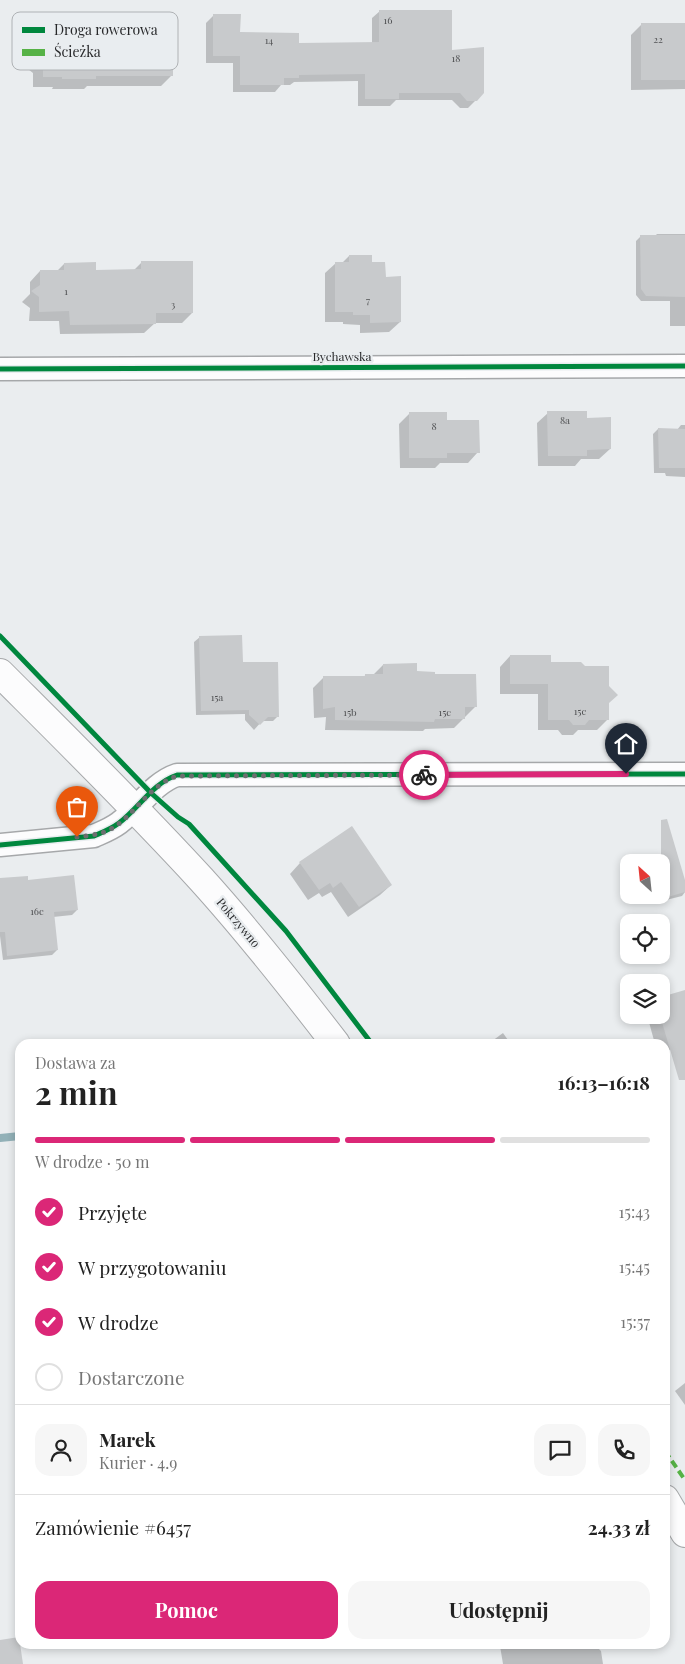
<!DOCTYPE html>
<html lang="pl">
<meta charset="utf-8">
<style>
body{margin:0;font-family:"Playfair Display",serif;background:#f6f6f6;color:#222;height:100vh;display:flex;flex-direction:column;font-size:19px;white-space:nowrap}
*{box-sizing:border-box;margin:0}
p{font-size:16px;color:#767676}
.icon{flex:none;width:28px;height:28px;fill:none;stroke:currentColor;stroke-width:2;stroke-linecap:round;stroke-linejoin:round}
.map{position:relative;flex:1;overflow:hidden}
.side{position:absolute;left:15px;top:1039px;width:655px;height:610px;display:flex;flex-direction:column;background:#fff;border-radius:15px;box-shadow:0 2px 8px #0003}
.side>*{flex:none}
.needle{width:32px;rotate:333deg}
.tools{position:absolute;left:620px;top:854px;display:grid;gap:10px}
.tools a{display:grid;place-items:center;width:50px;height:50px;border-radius:10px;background:#fff;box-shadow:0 2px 8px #0003;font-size:25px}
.pin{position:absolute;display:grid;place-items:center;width:42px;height:42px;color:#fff;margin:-51px -21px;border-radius:50% 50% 50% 0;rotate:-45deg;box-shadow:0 0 5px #0007}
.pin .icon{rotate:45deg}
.courier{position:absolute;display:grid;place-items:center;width:50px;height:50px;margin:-25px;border:4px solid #db2777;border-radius:50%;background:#fff;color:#222;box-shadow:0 1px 6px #0007}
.head em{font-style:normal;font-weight:700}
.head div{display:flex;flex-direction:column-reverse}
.head{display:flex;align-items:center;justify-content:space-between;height:85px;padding:0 20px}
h1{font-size:32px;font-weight:700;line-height:38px}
.bar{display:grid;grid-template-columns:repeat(4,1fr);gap:8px 5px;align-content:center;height:60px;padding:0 20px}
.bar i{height:6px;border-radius:4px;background:#e0e0e0}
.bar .on{background:#db2777}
.bar p{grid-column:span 4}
.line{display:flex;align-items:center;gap:12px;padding:0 20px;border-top:1px solid #e0e0e0}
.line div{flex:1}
.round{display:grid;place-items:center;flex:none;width:52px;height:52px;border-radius:15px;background:#f6f6f6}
ol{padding:0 20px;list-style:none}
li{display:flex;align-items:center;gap:15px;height:55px}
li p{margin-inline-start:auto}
li .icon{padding:5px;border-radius:50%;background:#db2777;color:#fff;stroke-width:4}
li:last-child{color:#767676}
li i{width:28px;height:28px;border:2px solid #e0e0e0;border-radius:50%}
.cta{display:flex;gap:10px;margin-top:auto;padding:10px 20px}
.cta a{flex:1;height:58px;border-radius:15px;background:#db2777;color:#fff;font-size:20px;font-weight:700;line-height:58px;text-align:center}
.cta a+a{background:#f6f6f6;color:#222}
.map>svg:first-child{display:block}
.shadow{fill:#0003}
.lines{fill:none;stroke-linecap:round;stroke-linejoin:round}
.stream{stroke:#92b1b8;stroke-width:8}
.building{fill:#c8cacc}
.minor-casing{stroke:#a6a8aa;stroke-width:25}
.tertiary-casing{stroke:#a6a8aa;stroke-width:30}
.minor{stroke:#fcfcfd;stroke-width:22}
.tertiary{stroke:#fcfcfd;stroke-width:28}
.quiet{stroke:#56b246;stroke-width:4;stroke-dasharray:8 4;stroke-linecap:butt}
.cycleway-casing{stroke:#e9edf0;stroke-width:8}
.cycleway{stroke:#00873e;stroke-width:5}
.done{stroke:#6c6e70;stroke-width:5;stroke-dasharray:0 9}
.route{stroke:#db2777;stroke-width:6}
.labels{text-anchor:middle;stroke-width:4.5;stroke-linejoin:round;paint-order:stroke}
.number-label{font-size:10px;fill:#505153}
.street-label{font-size:12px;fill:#28292b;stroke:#e9edf0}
.key{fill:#e9edf0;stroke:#afb2b5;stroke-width:1}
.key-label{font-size:14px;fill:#28292b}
</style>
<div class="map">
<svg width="685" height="1664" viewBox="0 0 685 1664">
<rect width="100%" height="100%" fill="#eaedef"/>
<g class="shadow">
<polygon points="380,11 451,51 476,100 468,108 460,108 452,100 396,100 390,106 358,106 358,81 294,82 290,85 281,85 275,92 233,92 233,63 206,63 206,23 214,15 239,33 298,44 372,44 372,18"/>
<polygon points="641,25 685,25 685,89 631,90 631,35"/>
<polygon points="72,33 171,76 161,86 87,86 84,89 52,89 53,87 33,87 33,73 24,66 33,57 33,46 43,36 69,36"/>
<polygon points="657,234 685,234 685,326 670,326 670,301 641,301 636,295 636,241 641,236 655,236"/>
<polygon points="349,256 384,278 400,322 389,332 360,333 360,325 343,324 343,322 325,322 325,273 336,263 342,263"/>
<polygon points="142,262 192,313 182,323 155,323 144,333 60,334 59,321 29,321 30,308 22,302 30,294 30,282 40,271 57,271 64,264 95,271 133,271"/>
<polygon points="410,413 445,421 478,452 468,463 440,463 435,468 400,468 399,424"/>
<polygon points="548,413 586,419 610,449 599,459 581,459 575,466 538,466 537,423"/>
<polygon points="681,425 685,425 685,477 666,476 665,473 654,473 653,434 658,429 677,430"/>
<polygon points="200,637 241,663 278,716 273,721 262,721 254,730 245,720 245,714 196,715 194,642"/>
<polygon points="510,656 550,664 608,703 608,719 597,730 578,730 573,735 562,735 558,730 538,730 538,694 500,694 500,667"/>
<polygon points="383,665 434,675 476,706 454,728 425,729 423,731 325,730 326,717 314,718 313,688 324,677 363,677 366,675 373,675"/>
<polygon points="676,855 685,885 685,892 682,896 658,902 656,895 661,895 661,862 652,862"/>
<polygon points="300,863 391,885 380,895 348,917 331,892 322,897 319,893 308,900 290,874"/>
<polygon points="0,880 27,882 77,910 72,915 53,917 57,950 52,955 3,960 0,936"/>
<polygon points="685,992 685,1046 665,1051 665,1044 655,1044 647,1015 661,1015"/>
<polygon points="503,1033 511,1044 488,1044"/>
<polygon points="665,1268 668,1277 665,1279"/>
<polygon points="665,1359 668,1370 665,1374"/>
<polygon points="685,1383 685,1405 675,1391"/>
<polygon points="502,1644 598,1644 598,1648 601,1651 603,1664 503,1664 500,1646"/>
</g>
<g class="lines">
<polyline class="stream" points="0,1138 20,1136"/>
</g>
<g class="building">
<polygon points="379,10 452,10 452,50 484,47 484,93 477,101 467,101 460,93 399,93 399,99 365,99 365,74 299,75 299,78 284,78 284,85 240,85 240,56 213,56 213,14 241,14 240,32 299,33 299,43 379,42"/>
<rect x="641" y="23" width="44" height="57"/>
<polygon points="173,31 173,76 96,76 96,79 62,79 62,77 43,77 43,63 33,55 43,49 43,34 71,34 71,32"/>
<polygon points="640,235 685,235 685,297 646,296 641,289"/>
<polygon points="349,255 372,255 372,262 385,262 386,277 401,276 401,322 370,323 370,315 353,315 353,312 335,312 335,262 349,262"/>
<polygon points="141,261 193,261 193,313 156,313 156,324 70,325 69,311 39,312 39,297 31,291 40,285 40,270 64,270 64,263 96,262 96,270 141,269"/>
<polygon points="547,411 587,411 587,418 611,417 611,449 587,450 587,456 548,456"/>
<polygon points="409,412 447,412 447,420 479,420 480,453 447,453 447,458 409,458"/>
<polygon points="658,428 685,429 685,468 659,468"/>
<polygon points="242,635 243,662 278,662 279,717 268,717 260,725 249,715 249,710 201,711 199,636"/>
<polygon points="510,655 551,655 551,662 581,662 585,666 609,666 609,686 618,695 609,703 609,720 589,720 585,725 573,725 569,720 548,720 548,684 510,684"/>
<polygon points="417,663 417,671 435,672 435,674 476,674 477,707 465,707 465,719 435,719 434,722 335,720 335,707 323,709 323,676 365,676 365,674 383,674 383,664"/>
<polygon points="667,819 685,880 685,892 661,899 661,820"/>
<polygon points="352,826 392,885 359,907 341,882 333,888 330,883 319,890 299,862"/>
<polygon points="74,875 78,910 54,912 58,950 7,956 5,932 0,932 0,878 28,876 28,880"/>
<polygon points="685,990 685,1080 679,1080 661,1019 661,997"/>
<polygon points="19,1637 23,1664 0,1664 0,1640"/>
</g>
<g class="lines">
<defs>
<g id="minor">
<polyline points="0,369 685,366"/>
<path d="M0 845 94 836C103 832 111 829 119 823 139 808 153 783 177 775L685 774"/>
</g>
<g id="tertiary">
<path d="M0 673C68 741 136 808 201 879 249 932 293 988 336 1044"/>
<polyline points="665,1499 685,1533"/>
</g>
</defs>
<use href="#minor" class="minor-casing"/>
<use href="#tertiary" class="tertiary-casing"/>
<use href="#minor" class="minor"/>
<use href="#tertiary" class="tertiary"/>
<polyline class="quiet" points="665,1451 685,1480"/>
<defs>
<g id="cycleway">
<polyline points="0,369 685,366"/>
<polyline points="0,636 151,793 178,817 189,824 286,931 372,1044"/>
<path d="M0 845 94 836C103 832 111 829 119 823 139 808 153 783 177 775L685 774"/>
</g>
</defs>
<use href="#cycleway" class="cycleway-casing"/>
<use href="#cycleway" class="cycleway"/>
</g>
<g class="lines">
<path class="done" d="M77 837C87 836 97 835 107 831 134 818 148 785 177 776L424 775"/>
<polyline class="route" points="424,775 626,774"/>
</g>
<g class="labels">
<g class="number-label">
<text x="388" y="24">16</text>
<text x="658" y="43">22</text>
<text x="269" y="44">14</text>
<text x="456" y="62">18</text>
<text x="66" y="295">1</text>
<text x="368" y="304">7</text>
<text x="173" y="308">3</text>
<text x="565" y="424">8a</text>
<text x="434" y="430">8</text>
<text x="217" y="701">15a</text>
<text x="580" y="715">15c</text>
<text x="350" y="716">15b</text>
<text x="445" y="716">15e</text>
<text x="37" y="915">16c</text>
</g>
<g class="street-label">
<text x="342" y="361">Bychawska</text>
<text transform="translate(238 923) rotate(50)" y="4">Pokrzywno</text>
</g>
</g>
<rect x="12" y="12" width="166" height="58" rx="8" class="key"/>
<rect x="22" y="27" width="23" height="6" fill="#00873e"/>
<rect x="22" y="49" width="23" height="7" fill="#56b246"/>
<g class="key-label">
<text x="54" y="35">Droga rowerowa</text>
<text x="54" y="57">Ścieżka</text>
</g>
</svg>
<div class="tools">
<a><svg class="needle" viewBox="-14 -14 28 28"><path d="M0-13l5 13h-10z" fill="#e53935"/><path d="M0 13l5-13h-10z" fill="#767676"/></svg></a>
<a><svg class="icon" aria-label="locate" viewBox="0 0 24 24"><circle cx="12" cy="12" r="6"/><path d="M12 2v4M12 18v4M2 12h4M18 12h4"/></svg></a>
<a><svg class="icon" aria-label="layers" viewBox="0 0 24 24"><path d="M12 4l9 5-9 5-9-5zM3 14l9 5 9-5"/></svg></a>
</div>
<div class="pin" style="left:77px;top:837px;background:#ea580c"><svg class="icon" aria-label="bag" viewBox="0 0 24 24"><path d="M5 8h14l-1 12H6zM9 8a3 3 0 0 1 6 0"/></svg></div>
<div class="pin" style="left:626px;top:774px;background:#1f2937"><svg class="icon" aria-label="home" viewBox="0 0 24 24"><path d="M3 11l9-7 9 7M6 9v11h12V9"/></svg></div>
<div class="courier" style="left:424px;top:775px"><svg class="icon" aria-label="bike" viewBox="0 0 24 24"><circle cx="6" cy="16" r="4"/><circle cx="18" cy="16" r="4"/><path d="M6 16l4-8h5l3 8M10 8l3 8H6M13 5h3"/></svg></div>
<section class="side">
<div class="head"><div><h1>2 min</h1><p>Dostawa za</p></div><em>16:13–16:18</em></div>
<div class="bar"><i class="on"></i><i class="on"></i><i class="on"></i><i></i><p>W drodze · 50 m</p></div>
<ol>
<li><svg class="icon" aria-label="check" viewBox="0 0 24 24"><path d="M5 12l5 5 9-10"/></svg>Przyjęte<p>15:43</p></li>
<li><svg class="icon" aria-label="check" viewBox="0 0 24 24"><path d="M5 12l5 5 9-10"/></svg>W przygotowaniu<p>15:45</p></li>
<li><svg class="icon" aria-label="check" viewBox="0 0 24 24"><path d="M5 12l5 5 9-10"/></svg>W drodze<p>15:57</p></li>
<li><i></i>Dostarczone</li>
</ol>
<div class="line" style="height:90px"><a class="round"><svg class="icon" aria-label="person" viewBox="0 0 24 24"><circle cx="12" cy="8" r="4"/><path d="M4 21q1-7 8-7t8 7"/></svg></a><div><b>Marek</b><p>Kurier · 4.9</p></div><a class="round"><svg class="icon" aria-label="chat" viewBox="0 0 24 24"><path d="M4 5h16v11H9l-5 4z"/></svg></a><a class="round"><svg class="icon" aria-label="phone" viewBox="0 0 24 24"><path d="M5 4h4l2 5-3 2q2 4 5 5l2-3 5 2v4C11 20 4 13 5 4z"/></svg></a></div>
<div class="line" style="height:65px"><div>Zamówienie #6457</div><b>24.33 zł</b></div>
<div class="cta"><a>Pomoc</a><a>Udostępnij</a></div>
</section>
</div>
